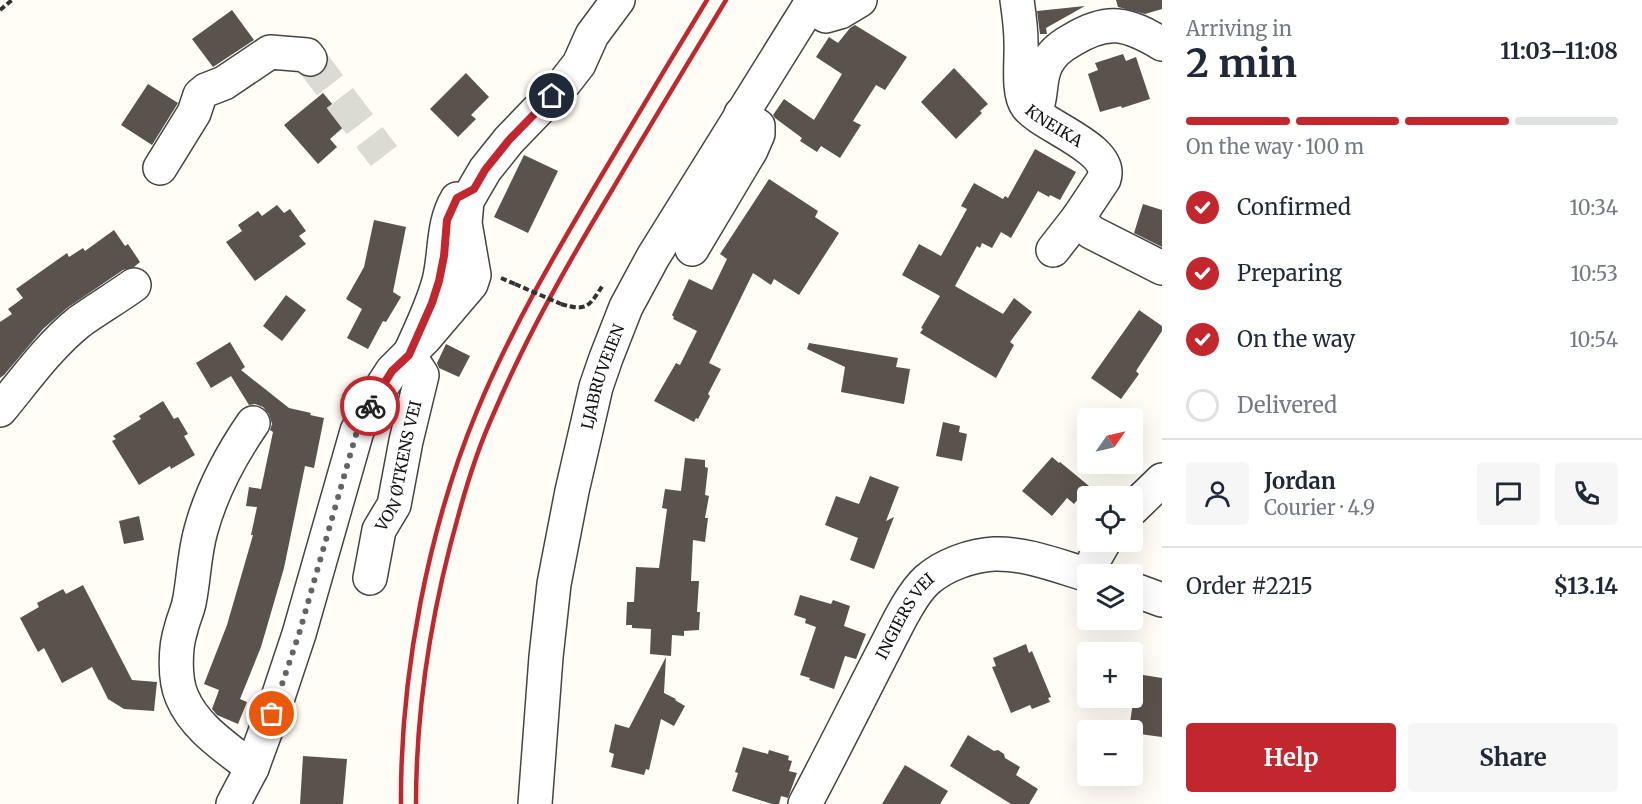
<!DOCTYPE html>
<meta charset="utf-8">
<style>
body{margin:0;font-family:Merriweather,serif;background:#f6f6f7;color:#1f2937;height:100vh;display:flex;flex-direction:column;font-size:22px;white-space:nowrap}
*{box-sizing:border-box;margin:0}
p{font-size:20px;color:#747a83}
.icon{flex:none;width:33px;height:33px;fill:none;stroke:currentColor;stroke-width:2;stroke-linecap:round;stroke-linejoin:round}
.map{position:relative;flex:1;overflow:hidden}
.panel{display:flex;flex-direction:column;background:#fff;width:480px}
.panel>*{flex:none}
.needle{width:39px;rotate:56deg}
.buttons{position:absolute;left:1077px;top:408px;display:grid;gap:12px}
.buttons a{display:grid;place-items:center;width:66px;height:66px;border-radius:6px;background:#fff;box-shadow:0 6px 24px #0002;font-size:30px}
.pin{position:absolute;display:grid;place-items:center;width:51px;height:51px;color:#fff;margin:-26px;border:3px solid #fff;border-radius:50%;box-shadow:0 2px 6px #0007}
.courier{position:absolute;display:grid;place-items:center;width:60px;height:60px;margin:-30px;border:4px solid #c4262e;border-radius:50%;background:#fff;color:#222;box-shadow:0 2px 8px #0007}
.head em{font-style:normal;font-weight:700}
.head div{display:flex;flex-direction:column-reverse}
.head{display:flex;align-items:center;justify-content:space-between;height:102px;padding:0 24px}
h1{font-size:39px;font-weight:700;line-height:45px}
.bar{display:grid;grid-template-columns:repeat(4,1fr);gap:9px 6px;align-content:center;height:72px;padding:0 24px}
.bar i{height:8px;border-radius:4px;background:#e0e1e3}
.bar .current{background:#c4262e}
.bar p{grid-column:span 4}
.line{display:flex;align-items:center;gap:15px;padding:0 24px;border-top:2px solid #e0e1e3}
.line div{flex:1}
.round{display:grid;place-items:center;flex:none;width:63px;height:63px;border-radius:6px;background:#f6f6f7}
ol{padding:0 24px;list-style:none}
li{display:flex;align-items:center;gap:18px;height:66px}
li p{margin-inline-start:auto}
li .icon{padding:6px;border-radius:50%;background:#c4262e;color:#fff;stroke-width:4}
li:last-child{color:#747a83}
li i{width:33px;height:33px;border:3px solid #e0e1e3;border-radius:50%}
.action{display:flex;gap:12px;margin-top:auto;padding:12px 24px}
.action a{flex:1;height:69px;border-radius:6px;background:#c4262e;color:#fff;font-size:24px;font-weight:700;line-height:69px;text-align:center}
.action a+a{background:#f6f6f7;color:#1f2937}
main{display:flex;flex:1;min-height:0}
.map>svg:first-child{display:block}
.building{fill:#5a524d}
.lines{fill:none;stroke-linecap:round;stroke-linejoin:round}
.minor-tunnel{stroke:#dbdad3;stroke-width:33;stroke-dasharray:33 16;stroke-linecap:butt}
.minor-casing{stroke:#444;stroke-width:36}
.path{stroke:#333;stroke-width:4;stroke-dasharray:6 3;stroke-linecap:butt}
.minor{stroke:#fff;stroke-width:33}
.rail{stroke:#c4262e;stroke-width:4.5}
.path-bridge{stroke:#333;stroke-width:4;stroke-dasharray:6 3;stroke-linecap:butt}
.done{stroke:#646461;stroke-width:6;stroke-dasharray:0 10.8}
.route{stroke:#c4262e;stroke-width:8}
.labels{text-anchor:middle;stroke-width:6;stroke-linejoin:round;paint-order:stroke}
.street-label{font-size:16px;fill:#111;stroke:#fff}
</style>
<main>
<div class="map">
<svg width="1162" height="804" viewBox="0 0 1162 804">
<rect width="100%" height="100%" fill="#fffdf5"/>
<g class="building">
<polygon points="1116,0 1162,0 1162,9 1145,14 1118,7"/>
<polygon points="1085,6 1046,28 1047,34 1040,34 1037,11"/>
<polygon points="232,10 254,40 213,67 192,39"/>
<polygon points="855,25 907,57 885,90 876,85 853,121 861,125 840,158 821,146 817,152 800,141 802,138 775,118 773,115 784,99 814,120 842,74 816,57 829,37 838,43 850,28"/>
<polygon points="1123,54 1126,61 1136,57 1150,99 1122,108 1121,106 1100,112 1088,74 1098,70 1095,63"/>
<polygon points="954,68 988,104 980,111 982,113 956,139 921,102"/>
<polygon points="466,73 489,97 471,115 476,119 458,137 430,109"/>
<polygon points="148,84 178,103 152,145 121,125"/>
<polygon points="323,93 348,123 330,139 337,147 318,164 284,125"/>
<polygon points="1035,149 1076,172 1060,200 1050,195 1049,197 1038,191 1011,238 1001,232 992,248 982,243 980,248 977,246 955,286 1003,314 1014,298 1032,312 1010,342 1014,345 996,378 920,333 923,329 921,328 940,296 902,275 919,244 941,256 967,209 961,206 974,183 1003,199 1005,196 1008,198"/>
<polygon points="524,155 558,171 528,233 494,217"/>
<polygon points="769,179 818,211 815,217 839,233 799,295 774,279 771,285 753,273 709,363 721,369 708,394 710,396 698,419 696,418 694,422 654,401 676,363 680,365 697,331 673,319 674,317 672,315 689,279 712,290 727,259 720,254"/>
<polygon points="1143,204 1162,210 1162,247 1134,233"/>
<polygon points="277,205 284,213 290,209 306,231 299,236 306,244 255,281 226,242 242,231 238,225 258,211 262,216"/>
<polygon points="374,220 406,227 393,292 401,297 386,322 383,321 368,349 347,338 362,309 346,299 364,267"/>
<polygon points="114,230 125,246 128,244 140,262 134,267 123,270 67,308 43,329 4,375 0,378 0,322 12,314 8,309 23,298 16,289 67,253 69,257 83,248 85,251"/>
<polygon points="286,295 306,310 282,341 263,326"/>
<polygon points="1139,310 1162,326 1162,331 1136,371 1139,374 1121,399 1091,378"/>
<polygon points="230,342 245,367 241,370 289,408 311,413 310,415 324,418 314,468 305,466 284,568 261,647 240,699 247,702 238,724 217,715 212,709 219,690 204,684 227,625 253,535 251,535 257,507 246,506 249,487 261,489 273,432 270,430 272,424 269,414 263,407 255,404 249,405 231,376 211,388 196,363"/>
<polygon points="809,343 898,358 896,367 910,369 904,404 841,392 845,367 807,349"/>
<polygon points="446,344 470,356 459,377 439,368 437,363"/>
<polygon points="163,401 174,419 178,417 188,434 184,436 195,455 171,469 170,466 139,485 112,441 116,439 113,436 141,419 139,416"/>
<polygon points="943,422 960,426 959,432 967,434 962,461 936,456"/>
<polygon points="1052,457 1059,463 1060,462 1089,486 1074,504 1067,498 1052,516 1022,491"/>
<polygon points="685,458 705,460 705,467 708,468 705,495 709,496 705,518 708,518 705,542 693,540 691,581 699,581 697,612 700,612 699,630 684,631 684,636 672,635 671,656 650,654 651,629 632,628 632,625 626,625 627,602 634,602 636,567 659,568 667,509 662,508 665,489 681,491"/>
<polygon points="870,476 899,487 886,521 894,517 874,569 850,560 858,538 825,525 836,496 859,504"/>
<polygon points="139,516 144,540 124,544 119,521"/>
<polygon points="83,585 132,680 157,682 154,711 124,709 108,699 92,667 62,683 44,648 38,652 20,618 39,607 37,603 63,589 66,594"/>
<polygon points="800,595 831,604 833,600 850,606 844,626 866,634 856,659 845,656 834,689 809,680 810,678 800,675 816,627 805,623 806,619 794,615"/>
<polygon points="1026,644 1029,653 1032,651 1051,697 1048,698 1050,702 1032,709 1030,705 1011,713 992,667 996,666 993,658"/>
<polygon points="666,657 664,693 676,699 675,700 685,706 674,726 661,719 649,770 646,769 644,775 611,767 614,754 609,752 615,724 629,728"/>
<polygon points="1137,674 1162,678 1162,737 1132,733 1132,730 1129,730"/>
<polygon points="968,735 994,751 998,750 1004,754 1005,758 1020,767 1016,775 1038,789 1029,804 1011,804 950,766"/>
<polygon points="743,747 768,754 769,750 789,756 788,760 792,761 789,771 797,773 788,798 781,796 779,804 772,804 732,791 738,773 735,772"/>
<polygon points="303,756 347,759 343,804 300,804"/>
<polygon points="905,765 948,791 940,804 882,804"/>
</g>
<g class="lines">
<polyline class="minor-tunnel" points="310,59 384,156"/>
<defs>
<g id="minor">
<path id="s1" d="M1017 0C1019 14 1021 28 1021 42 1022 59 1017 93 1027 106 1043 127 1114 148 1104 179L1078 218 1053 250"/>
<polyline points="809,7 826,16 840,12 860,0"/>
<path d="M1036 110C1042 96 1039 79 1046 65 1051 54 1061 46 1072 40 1108 18 1127 23 1162 44"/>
<polyline points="160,168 194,113 200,95 206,90 224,83 270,52 307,55 310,59"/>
<polyline points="1078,218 1091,232 1162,268"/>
<polyline points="692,249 751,150 758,134 758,126 741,114"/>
<path d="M0 410C25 380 48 347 79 322 97 309 116 298 134 285"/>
<polyline points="1132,509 1162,480"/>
<polyline points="1089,574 1096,556 1104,542"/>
<path id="s2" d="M370 578 379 530 394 505 406 441 422 375 409 355C420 331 432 307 439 281 446 253 442 224 457 199"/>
<polyline points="1132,589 1162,600"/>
<path d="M252 768C226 747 195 728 182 697 174 679 175 647 181 629 183 620 187 612 189 603 194 579 194 554 201 530 211 493 231 455 253 423"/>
<polyline points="233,804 252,768 278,697 299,634 357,431 375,397 392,371 425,338 471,284 474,275 465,223 467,201 485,170 509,140 565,82 579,64 592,35 618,0"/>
<path id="s3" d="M535 804 546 657 554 584 572 491 596 387 606 358 626 307 653 257 813 0"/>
<path id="s4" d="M805 804C831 755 855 707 880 658 892 636 909 596 927 580 944 565 972 555 994 554 1026 553 1058 566 1088 575"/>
</g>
</defs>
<use href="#minor" class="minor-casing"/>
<g class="path">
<polyline points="0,10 12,0"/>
<polyline points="501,278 515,284"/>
<path d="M561 304C588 312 589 306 603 285"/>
</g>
<use href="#minor" class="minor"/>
<g class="rail">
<path d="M401 804C400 676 428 529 477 411 511 329 555 254 600 178 635 119 671 59 707 0"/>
<path d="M416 804C416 706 432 608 459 513 468 480 479 446 493 415 526 337 568 263 612 190 649 127 688 63 726 0"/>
</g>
<polyline class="path-bridge" points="515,284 561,304"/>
</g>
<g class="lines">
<polyline class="done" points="272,714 299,634 357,431 370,406"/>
<polyline class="route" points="370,406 392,371 409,355 432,303 439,281 444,256 447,220 457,198 474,189 485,170 509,140 552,96"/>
</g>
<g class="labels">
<g class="street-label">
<text dy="6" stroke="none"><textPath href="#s1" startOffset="141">KNEIKA</textPath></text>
<text dy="6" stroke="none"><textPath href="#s3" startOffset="434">LJABRUVEIEN</textPath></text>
<text dy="6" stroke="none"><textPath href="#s2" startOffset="117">VON ØTKENS VEI</textPath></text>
<text dy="6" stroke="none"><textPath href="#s4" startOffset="213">INGIERS VEI</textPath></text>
</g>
</g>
</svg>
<div class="buttons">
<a><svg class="needle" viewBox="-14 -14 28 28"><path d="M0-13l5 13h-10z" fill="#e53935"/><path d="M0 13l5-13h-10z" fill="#747a83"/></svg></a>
<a><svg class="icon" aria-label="locate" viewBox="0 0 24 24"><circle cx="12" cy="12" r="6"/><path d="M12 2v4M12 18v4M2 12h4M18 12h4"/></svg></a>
<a><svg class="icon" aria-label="layers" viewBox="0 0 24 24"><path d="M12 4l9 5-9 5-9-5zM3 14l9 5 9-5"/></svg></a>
<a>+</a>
<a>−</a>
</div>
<div class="pin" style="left:272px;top:714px;background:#ea580c"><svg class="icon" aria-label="bag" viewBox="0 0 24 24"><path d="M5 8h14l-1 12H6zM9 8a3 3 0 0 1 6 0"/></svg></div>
<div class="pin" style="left:552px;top:96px;background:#1f2937"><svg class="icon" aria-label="home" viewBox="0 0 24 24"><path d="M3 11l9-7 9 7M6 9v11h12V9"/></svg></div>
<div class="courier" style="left:370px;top:406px"><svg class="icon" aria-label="bike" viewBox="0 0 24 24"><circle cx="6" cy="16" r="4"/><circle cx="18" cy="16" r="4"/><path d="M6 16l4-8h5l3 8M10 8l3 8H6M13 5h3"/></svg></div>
</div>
<section class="panel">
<div class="head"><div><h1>2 min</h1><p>Arriving in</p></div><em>11:03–11:08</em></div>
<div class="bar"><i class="current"></i><i class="current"></i><i class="current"></i><i></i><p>On the way · 100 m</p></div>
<ol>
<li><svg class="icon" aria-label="check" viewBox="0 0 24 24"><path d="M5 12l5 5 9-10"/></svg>Confirmed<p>10:34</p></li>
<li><svg class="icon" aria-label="check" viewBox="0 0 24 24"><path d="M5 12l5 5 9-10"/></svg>Preparing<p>10:53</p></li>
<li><svg class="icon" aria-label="check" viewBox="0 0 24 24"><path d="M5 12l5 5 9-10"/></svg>On the way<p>10:54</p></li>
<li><i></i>Delivered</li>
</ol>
<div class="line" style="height:108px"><a class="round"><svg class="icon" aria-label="person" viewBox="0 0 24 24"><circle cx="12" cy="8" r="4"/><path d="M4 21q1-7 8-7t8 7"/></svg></a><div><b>Jordan</b><p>Courier · 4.9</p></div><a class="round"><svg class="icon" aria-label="chat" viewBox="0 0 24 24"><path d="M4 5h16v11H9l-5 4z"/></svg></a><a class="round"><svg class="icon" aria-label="phone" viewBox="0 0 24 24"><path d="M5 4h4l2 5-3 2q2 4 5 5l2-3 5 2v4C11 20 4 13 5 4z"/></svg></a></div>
<div class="line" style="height:78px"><div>Order #2215</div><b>$13.14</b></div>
<div class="action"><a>Help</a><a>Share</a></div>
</section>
</main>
